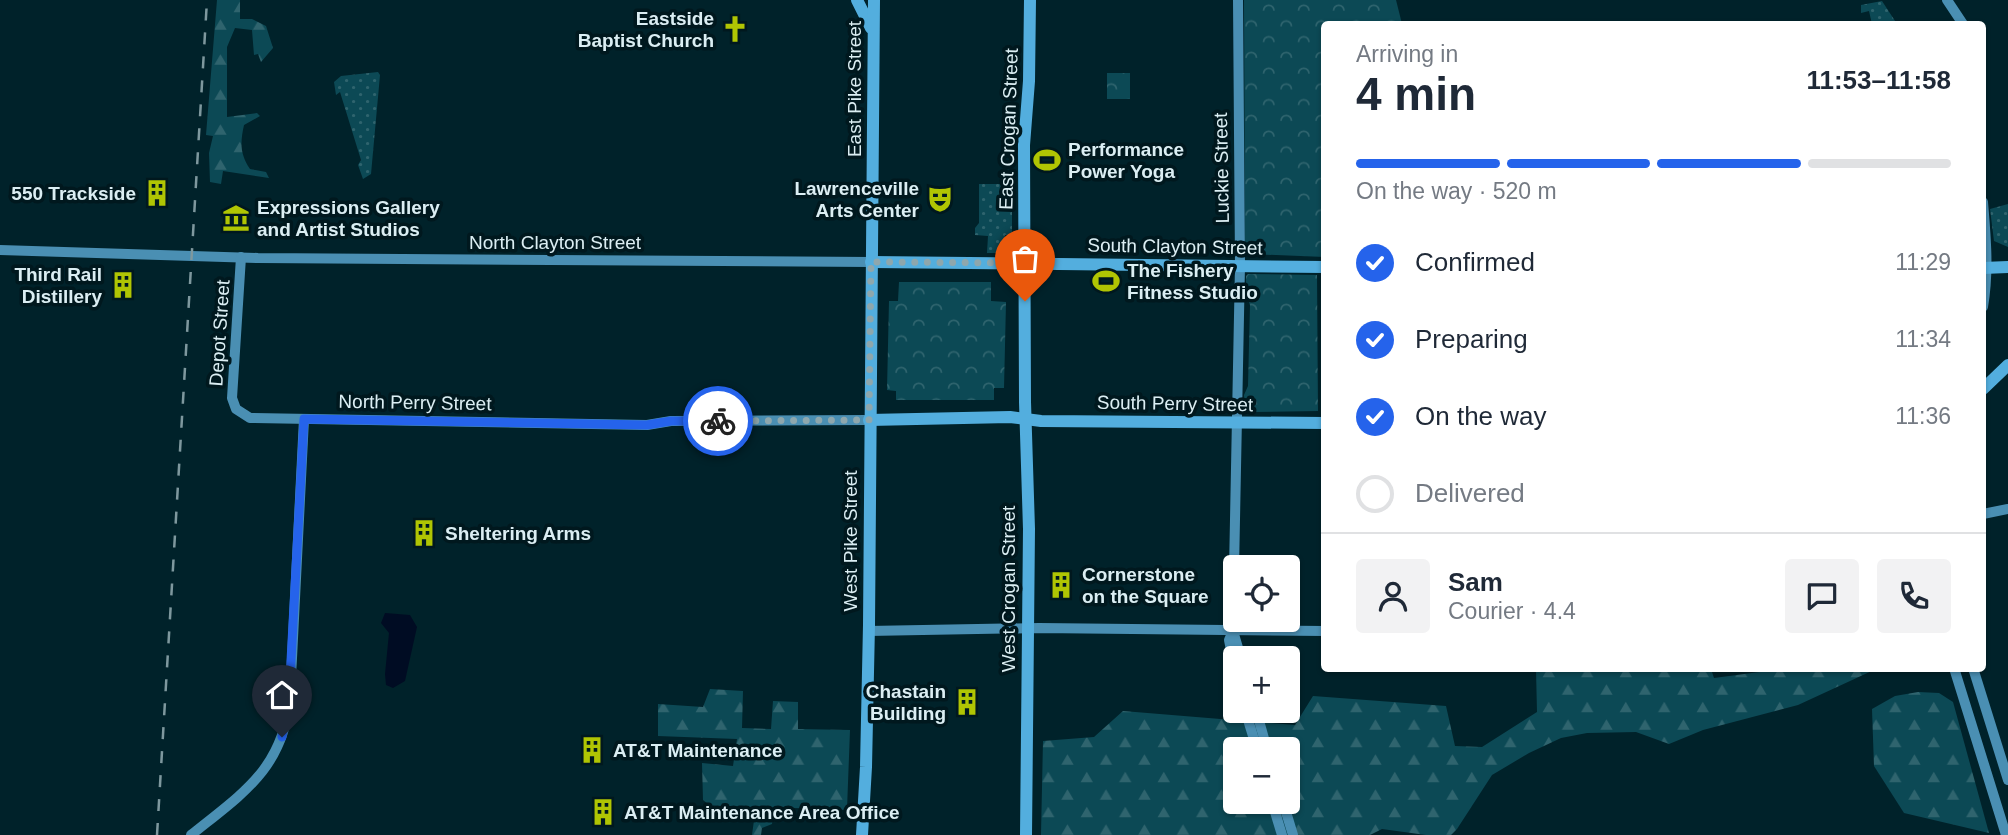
<!DOCTYPE html>
<meta charset="utf-8">
<style>
body{margin:0;font-family:Arial,sans-serif;background:#f2f2f3;color:#1f2937;height:100vh;display:flex;flex-direction:column;font-size:26px;white-space:nowrap}
*{box-sizing:border-box;margin:0}
p{font-size:23px;color:#747a83}
.icon{flex:none;width:38px;height:38px;fill:none;stroke:currentColor;stroke-width:2;stroke-linecap:round;stroke-linejoin:round}
.map{position:relative;flex:1;overflow:hidden}
.details{position:absolute;left:1321px;top:21px;width:665px;height:651px;display:flex;flex-direction:column;background:#fff;border-radius:7px;box-shadow:0 2px 5px #0004}
.details>*{flex:none}
.buttons{position:absolute;left:1223px;top:555px;display:grid;gap:14px}
.buttons a{display:grid;place-items:center;width:77px;height:77px;border-radius:7px;background:#fff;box-shadow:0 2px 5px #0004;font-size:35px}
.pin{position:absolute;display:grid;place-items:center;width:60px;height:60px;color:#fff;margin:-72px -30px;border-radius:50% 50% 50% 0;rotate:-45deg;box-shadow:0 0 7px #0007}
.pin .icon{rotate:45deg}
.courier{position:absolute;display:grid;place-items:center;width:70px;height:70px;margin:-35px;border:5px solid #2563eb;border-radius:50%;background:#fff;color:#222;box-shadow:0 2px 9px #0007}
.overview em{font-style:normal;font-weight:600}
.overview div{display:flex;flex-direction:column-reverse}
.overview{display:flex;align-items:center;justify-content:space-between;height:119px;padding:0 35px}
h1{font-size:46px;font-weight:600;line-height:52px}
.bar{display:grid;grid-template-columns:repeat(4,1fr);gap:10px 7px;align-content:center;height:84px;padding:0 35px}
.bar i{height:9px;border-radius:5px;background:#e0e1e3}
.bar .current{background:#2563eb}
.bar p{grid-column:span 4}
.line{display:flex;align-items:center;gap:18px;padding:0 35px;border-top:2px solid #e0e1e3}
.line div{flex:1}
.round{display:grid;place-items:center;flex:none;width:74px;height:74px;border-radius:7px;background:#f2f2f3}
ol{padding:0 35px;list-style:none}
li{display:flex;align-items:center;gap:21px;height:77px}
li p{margin-inline-start:auto}
li .icon{padding:7px;border-radius:50%;background:#2563eb;color:#fff;stroke-width:4}
li:last-child{color:#747a83}
li i{width:38px;height:38px;border:4px solid #e0e1e3;border-radius:50%}
.map>svg:first-child{display:block}
.grass{fill:url(#grass-dots)}
.forest{fill:url(#forest-firs);fill-rule:evenodd}
.park{fill:url(#park-crowns)}
.water{fill:#000c23}
.lines{fill:none;stroke-linecap:round;stroke-linejoin:round}
.secondary{stroke:#4a8fb3;stroke-width:10}
.primary{stroke:#53aede;stroke-width:12}
.rail{stroke:#7e989e;stroke-width:2.5;stroke-dasharray:12 12;stroke-linecap:butt}
.done{stroke:#8ea7ad;stroke-width:7;stroke-dasharray:0 12.6}
.route{stroke:#2563eb;stroke-width:9}
.labels{text-anchor:middle;stroke-width:7;stroke-linejoin:round;paint-order:stroke}
.poi-label{font-size:19px;font-weight:bold;fill:#dbeef3;stroke:#00181e;text-anchor:start}
.street-label{font-size:19px;fill:#dbeef3;stroke:#00181e}
</style>
<div class="map">
<svg width="2008" height="835" viewBox="0 0 2008 835">
<defs>
<pattern id="grass-dots" width="8" height="8" patternUnits="userSpaceOnUse" patternTransform="scale(1.75)"><rect width="8" height="8" fill="#0c4955"/><path d="M2 2h.1M6 6h.1" fill="none" stroke="#2f646e" stroke-width="1.8" stroke-linecap="round"/></pattern>
<pattern id="forest-firs" width="22" height="20" patternUnits="userSpaceOnUse" patternTransform="scale(1.75)"><rect width="22" height="20" fill="#0c4955"/><path d="M5 1l3.5 6h-7zM16 11l3.5 6h-7z" fill="#2f646e"/></pattern>
<pattern id="park-crowns" width="20" height="18" patternUnits="userSpaceOnUse" patternTransform="scale(1.75)"><rect width="20" height="18" fill="#0c4955"/><path d="M2 6a3 3 0 1 1 6 0M12 15a3 3 0 1 1 6 0" fill="none" stroke="#2f646e"/></pattern>
</defs>
<rect width="100%" height="100%" fill="#00222a"/>
<g class="grass">
<polygon points="1882,1 1897,24 1872,24 1869,11 1861,13 1861,5"/>
<polygon points="378,72 380,75 371,174 363,179 358,165 361,160 340,92 336,95 334,82 341,76"/>
<polygon points="979,184 1006,184 1006,189 1012,196 1012,235 1005,235 1003,251 999,253 987,253 988,236 975,235 975,228 979,223"/>
<polygon points="2008,204 2008,247 1994,241 1990,209"/>
</g>
<g class="forest">
<path d="M217 0H240V19H252L266 26 273 48 261 62 258 54 254 55 252 30 235 28 227 47V117L257 113 260 116 244 125C240 143 240 154 250 169L266 172 269 178 223 171 221 184 210 182 209 153 213 136 206 135Z"/>
<path d="M1536 669H1711L1714 678 1782 669H1876L1798 705 1703 730 1669 744 1636 732 1587 733 1561 738 1529 753 1492 775 1457 829 1451 835H1426L1382 829 1370 835H1041L1043 741 1094 737 1123 711 1295 725 1313 696 1446 706 1455 746 1482 747 1537 712ZM1236 749H1288V802H1236Z"/>
<polygon points="710,689 743,691 742,728 771,729 773,701 798,702 798,729 850,730 847,809 827,813 822,809 794,808 788,815 773,816 772,824 762,828 761,835 752,835 755,813 718,812 703,800 702,763 733,766 737,739 658,736 658,704 703,707"/>
<polygon points="1918,692 1939,693 1953,702 1989,833 1904,813 1874,766 1872,709 1895,696"/>
</g>
<g class="park">
<polygon points="1244,0 1396,0 1402,24 1325,24 1325,257 1249,254 1245,249"/>
<rect x="1107" y="73" width="23" height="26"/>
<polygon points="1248,274 1317,275 1318,411 1253,412 1245,408 1244,395 1248,386 1250,305 1246,293 1246,276"/>
<polygon points="899,282 991,282 991,301 1006,302 1004,388 994,388 994,400 896,400 896,391 887,390 889,301 898,301"/>
</g>
<polygon class="water" points="385,613 410,615 417,627 405,681 393,688 386,685 385,674 389,633 381,623"/>
<g class="lines">
<g class="secondary">
<polyline points="1238,0 1240,265 1233,621 1233,631 1241,658"/>
<polyline points="1947,0 1963,24"/>
<path d="M1983 202C1986 238 1989 271 1983 307"/>
<polyline points="0,250 258,258 871,262"/>
<polyline points="241,257 232,398 236,409 250,418 647,425 671,421 869,420"/>
<polyline points="1983,514 2008,509"/>
<polyline points="868,631 1039,628 1325,631"/>
<polyline points="1233,631 1229,640 1236,675"/>
<polyline points="1954,668 2006,835"/>
<polyline points="1973,668 2008,780"/>
<polyline points="1245,710 1257,749"/>
<polyline points="1256,710 1267,749"/>
<polyline points="1272,802 1282,835"/>
<polyline points="1283,802 1293,835"/>
<path d="M191 835C243 793 283 769 290 698L304 419"/>
</g>
<g class="primary">
<polyline points="857,0 871,28"/>
<polyline points="871,262 1325,267"/>
<polyline points="1983,268 2008,267"/>
<polyline points="1983,389 2008,365"/>
<polyline points="869,420 1010,417 1041,421 1325,423"/>
<polyline points="862,835 866,767 869,625 874,0"/>
<polyline points="1026,835 1029,529 1025,402 1024,145 1029,81 1030,0"/>
</g>
<polyline class="rail" points="157,835 207,0"/>
</g>
<g class="lines">
<polyline class="done" points="718,421 869,420 871,262 1025,263 1025,301"/>
<polyline class="route" points="282,737 289,698 304,419 647,425 671,421 718,421"/>
</g>
<defs>
<symbol id="church-bare" viewBox="-9 -9 18 18"><path d="M-1.2-6h2.4v3.5h3.3v2.4h-3.3V6h-2.4V-.1h-3.3v-2.4h3.3Z" fill="#b0c503" stroke="#00181e" stroke-width="2.5" paint-order="stroke"/></symbol>
<symbol id="stadium-bare" viewBox="-9 -9 18 18"><path d="M0-5a6.5 5 0 1 0 0 10a6.5 5 0 1 0 0-10ZM-3.5-1.8h7v3.6h-7Z" fill="#b0c503" stroke="#00181e" stroke-width="2.5" paint-order="stroke"/></symbol>
<symbol id="building-bare" viewBox="-9 -9 18 18"><path d="M-4-6H4V6H1V3H-1V6H-4ZM-2.5-4.3h1.7v1.8h-1.7ZM.8-4.3h1.7v1.8H.8ZM-2.5-1h1.7V.8h-1.7ZM.8-1h1.7V.8H.8Z" fill="#b0c503" stroke="#00181e" stroke-width="2.5" paint-order="stroke"/></symbol>
<symbol id="theatre-bare" viewBox="-9 -9 18 18"><path d="M-5-5.5Q0-4 5-5.5V0Q5 5 0 6Q-5 5-5 0ZM-3.3-2.5H-1v1.5H-3.3ZM1-2.5H3.3v1.5H1ZM-2.8 1Q0 5.5 2.8 1Z" fill="#b0c503" stroke="#00181e" stroke-width="2.5" paint-order="stroke"/></symbol>
<symbol id="museum-bare" viewBox="-9 -9 18 18"><path d="M0-6L6-3V-2H-6V-3ZM-5-1h2V3h-2ZM-1-1h2V3h-2ZM3-1h2V3H3ZM-6 4H6V6H-6Z" fill="#b0c503" stroke="#00181e" stroke-width="2.5" paint-order="stroke"/></symbol>
</defs>
<g fill-rule="evenodd">
<use href="#church-bare" x="716" y="10" width="38" height="38"/>
<use href="#stadium-bare" x="1028" y="141" width="38" height="38"/>
<use href="#building-bare" x="138" y="174" width="38" height="38"/>
<use href="#theatre-bare" x="921" y="180" width="38" height="38"/>
<use href="#museum-bare" x="217" y="199" width="38" height="38"/>
<use href="#stadium-bare" x="1087" y="262" width="38" height="38"/>
<use href="#building-bare" x="104" y="266" width="38" height="38"/>
<use href="#building-bare" x="405" y="514" width="38" height="38"/>
<use href="#building-bare" x="1042" y="566" width="38" height="38"/>
<use href="#building-bare" x="948" y="683" width="38" height="38"/>
<use href="#building-bare" x="573" y="731" width="38" height="38"/>
<use href="#building-bare" x="584" y="793" width="38" height="38"/>
</g>
<g class="labels">
<g class="poi-label">
<text x="714" y="25" text-anchor="end">Eastside<tspan x="714" dy="22">Baptist Church</tspan></text>
<text x="1068" y="156">Performance<tspan x="1068" dy="22">Power Yoga</tspan></text>
<text x="919" y="195" text-anchor="end">Lawrenceville<tspan x="919" dy="22">Arts Center</tspan></text>
<text x="136" y="200" text-anchor="end">550 Trackside</text>
<text x="257" y="214">Expressions Gallery<tspan x="257" dy="22">and Artist Studios</tspan></text>
<text x="1127" y="277">The Fishery<tspan x="1127" dy="22">Fitness Studio</tspan></text>
<text x="102" y="281" text-anchor="end">Third Rail<tspan x="102" dy="22">Distillery</tspan></text>
<text x="445" y="540">Sheltering Arms</text>
<text x="1082" y="581">Cornerstone<tspan x="1082" dy="22">on the Square</tspan></text>
<text x="946" y="698" text-anchor="end">Chastain<tspan x="946" dy="22">Building</tspan></text>
<text x="613" y="757">AT&amp;T Maintenance</text>
<text x="624" y="819">AT&amp;T Maintenance Area Office</text>
</g>
<g class="street-label">
<text transform="translate(854 89) rotate(-90)" y="7">East Pike Street</text>
<text transform="translate(1008 129) rotate(-88)" y="7">East Crogan Street</text>
<text transform="translate(1221 168) rotate(-91)" y="7">Luckie Street</text>
<text x="555" y="249">North Clayton Street</text>
<text transform="translate(1175 246) rotate(1)" y="7">South Clayton Street</text>
<text transform="translate(219 333) rotate(-86)" y="7">Depot Street</text>
<text transform="translate(415 402) rotate(1)" y="7">North Perry Street</text>
<text transform="translate(1175 403) rotate(1)" y="7">South Perry Street</text>
<text transform="translate(850 541) rotate(-90)" y="7">West Pike Street</text>
<text transform="translate(1008 589) rotate(-90)" y="7">West Crogan Street</text>
</g>
</g>
</svg>
<div class="buttons">
<a><svg class="icon" aria-label="locate" viewBox="0 0 24 24"><circle cx="12" cy="12" r="6"/><path d="M12 2v4M12 18v4M2 12h4M18 12h4"/></svg></a>
<a>+</a>
<a>−</a>
</div>
<div class="pin" style="left:1025px;top:301px;background:#ea580c"><svg class="icon" aria-label="bag" viewBox="0 0 24 24"><path d="M5 8h14l-1 12H6zM9 8a3 3 0 0 1 6 0"/></svg></div>
<div class="pin" style="left:282px;top:737px;background:#1f2937"><svg class="icon" aria-label="home" viewBox="0 0 24 24"><path d="M3 11l9-7 9 7M6 9v11h12V9"/></svg></div>
<div class="courier" style="left:718px;top:421px"><svg class="icon" aria-label="bike" viewBox="0 0 24 24"><circle cx="6" cy="16" r="4"/><circle cx="18" cy="16" r="4"/><path d="M6 16l4-8h5l3 8M10 8l3 8H6M13 5h3"/></svg></div>
<section class="details">
<div class="overview"><div><h1>4 min</h1><p>Arriving in</p></div><em>11:53–11:58</em></div>
<div class="bar"><i class="current"></i><i class="current"></i><i class="current"></i><i></i><p>On the way · 520 m</p></div>
<ol>
<li><svg class="icon" aria-label="check" viewBox="0 0 24 24"><path d="M5 12l5 5 9-10"/></svg>Confirmed<p>11:29</p></li>
<li><svg class="icon" aria-label="check" viewBox="0 0 24 24"><path d="M5 12l5 5 9-10"/></svg>Preparing<p>11:34</p></li>
<li><svg class="icon" aria-label="check" viewBox="0 0 24 24"><path d="M5 12l5 5 9-10"/></svg>On the way<p>11:36</p></li>
<li><i></i>Delivered</li>
</ol>
<div class="line" style="height:126px"><a class="round"><svg class="icon" aria-label="person" viewBox="0 0 24 24"><circle cx="12" cy="8" r="4"/><path d="M4 21q1-7 8-7t8 7"/></svg></a><div><b>Sam</b><p>Courier · 4.4</p></div><a class="round"><svg class="icon" aria-label="chat" viewBox="0 0 24 24"><path d="M4 5h16v11H9l-5 4z"/></svg></a><a class="round"><svg class="icon" aria-label="phone" viewBox="0 0 24 24"><path d="M5 4h4l2 5-3 2q2 4 5 5l2-3 5 2v4C11 20 4 13 5 4z"/></svg></a></div>
</section>
</div>
